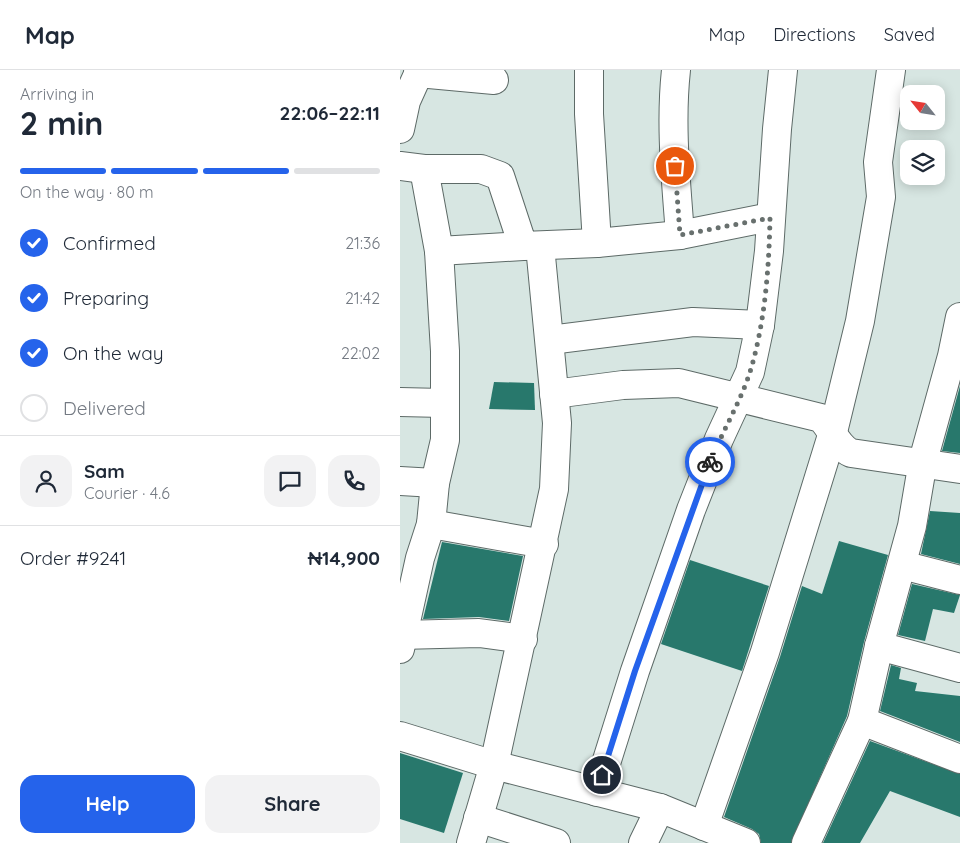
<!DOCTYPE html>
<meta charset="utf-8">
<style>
body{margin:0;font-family:Quicksand,sans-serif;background:#f2f2f3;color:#1f2937;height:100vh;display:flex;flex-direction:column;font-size:19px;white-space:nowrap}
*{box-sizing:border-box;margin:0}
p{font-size:16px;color:#747a83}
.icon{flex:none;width:28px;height:28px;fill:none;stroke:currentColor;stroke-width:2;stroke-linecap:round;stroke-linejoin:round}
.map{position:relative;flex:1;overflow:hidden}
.panel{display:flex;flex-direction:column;background:#fff;width:400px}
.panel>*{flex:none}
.needle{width:32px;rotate:300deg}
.tools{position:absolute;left:500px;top:15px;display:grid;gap:10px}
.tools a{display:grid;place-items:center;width:45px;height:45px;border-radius:10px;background:#fff;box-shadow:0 2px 12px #0003;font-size:25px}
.pin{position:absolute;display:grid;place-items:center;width:42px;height:42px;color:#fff;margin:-21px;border:2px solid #fff;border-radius:50%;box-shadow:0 1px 5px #0007}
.courier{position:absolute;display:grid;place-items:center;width:50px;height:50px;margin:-25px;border:4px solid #2563eb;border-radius:50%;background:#fff;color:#222;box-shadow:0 1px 6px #0007}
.head em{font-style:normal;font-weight:700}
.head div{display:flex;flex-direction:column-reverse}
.head{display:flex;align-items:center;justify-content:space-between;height:85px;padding:0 20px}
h1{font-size:32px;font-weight:700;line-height:38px}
.bar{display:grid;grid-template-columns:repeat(4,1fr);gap:8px 5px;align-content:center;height:60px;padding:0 20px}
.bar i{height:6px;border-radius:4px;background:#e0e1e3}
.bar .current{background:#2563eb}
.bar p{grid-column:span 4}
.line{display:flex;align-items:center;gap:12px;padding:0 20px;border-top:1px solid #e0e1e3}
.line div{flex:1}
.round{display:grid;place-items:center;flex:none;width:52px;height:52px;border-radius:15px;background:#f2f2f3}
ol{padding:0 20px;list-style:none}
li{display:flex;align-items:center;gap:15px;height:55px}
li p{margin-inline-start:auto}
li .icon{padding:5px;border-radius:50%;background:#2563eb;color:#fff;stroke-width:4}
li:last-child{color:#747a83}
li i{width:28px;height:28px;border:2px solid #e0e1e3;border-radius:50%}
.action{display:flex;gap:10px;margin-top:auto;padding:10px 20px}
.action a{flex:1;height:58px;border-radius:15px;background:#2563eb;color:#fff;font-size:20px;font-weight:700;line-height:58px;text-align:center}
.action a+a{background:#f2f2f3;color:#1f2937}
header{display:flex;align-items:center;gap:30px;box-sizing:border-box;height:70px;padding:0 25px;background:#fff;border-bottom:1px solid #e0e1e3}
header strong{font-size:24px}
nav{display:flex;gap:28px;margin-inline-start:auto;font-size:18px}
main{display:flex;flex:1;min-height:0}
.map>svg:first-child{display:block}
.building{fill:#28786c}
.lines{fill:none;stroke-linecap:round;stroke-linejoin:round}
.minor-casing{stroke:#5d6a67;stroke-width:30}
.minor{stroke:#fff;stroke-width:28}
.done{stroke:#68706e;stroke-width:5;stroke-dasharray:0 9}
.route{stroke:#2563eb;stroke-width:6}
</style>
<header>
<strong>Map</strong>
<nav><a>Map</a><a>Directions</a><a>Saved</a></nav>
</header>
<main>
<section class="panel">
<div class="head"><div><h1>2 min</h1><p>Arriving in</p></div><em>22:06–22:11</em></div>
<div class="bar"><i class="current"></i><i class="current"></i><i class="current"></i><i></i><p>On the way · 80 m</p></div>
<ol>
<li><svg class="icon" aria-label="check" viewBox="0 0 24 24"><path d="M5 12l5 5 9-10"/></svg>Confirmed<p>21:36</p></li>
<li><svg class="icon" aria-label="check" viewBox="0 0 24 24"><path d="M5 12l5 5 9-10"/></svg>Preparing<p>21:42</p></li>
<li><svg class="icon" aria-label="check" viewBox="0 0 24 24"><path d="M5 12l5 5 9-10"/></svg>On the way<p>22:02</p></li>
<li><i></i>Delivered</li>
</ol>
<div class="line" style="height:90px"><a class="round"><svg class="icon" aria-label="person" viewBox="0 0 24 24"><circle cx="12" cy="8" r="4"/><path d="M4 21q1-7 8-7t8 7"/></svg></a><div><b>Sam</b><p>Courier · 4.6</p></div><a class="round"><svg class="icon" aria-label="chat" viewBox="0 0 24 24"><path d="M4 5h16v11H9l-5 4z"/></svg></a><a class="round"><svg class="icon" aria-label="phone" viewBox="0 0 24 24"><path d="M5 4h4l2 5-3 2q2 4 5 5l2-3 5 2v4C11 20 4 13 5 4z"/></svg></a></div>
<div class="line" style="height:65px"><div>Order #9241</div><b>₦14,900</b></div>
<div class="action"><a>Help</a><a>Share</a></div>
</section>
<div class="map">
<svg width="560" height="773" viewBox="0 0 560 773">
<rect width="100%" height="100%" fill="#d7e6e2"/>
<g class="building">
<polygon points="94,312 134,313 135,340 89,339"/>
<polygon points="560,316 560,383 542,381"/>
<polygon points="530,441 560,443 560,494 521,484"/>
<polygon points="439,471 488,485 464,572 447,646 391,773 361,773 359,764 352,759 324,747 380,587 402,516 422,524"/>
<polygon points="42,472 123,486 109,551 79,547 23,549"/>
<polygon points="290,490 369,516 342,601 261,574"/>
<polygon points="512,514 560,525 554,543 533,539 525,571 498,565"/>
<polygon points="491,595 501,598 499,609 517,613 515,621 560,626 560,672 480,641"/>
<polygon points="470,671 560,704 560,747 490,721 460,773 423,773"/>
<polygon points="0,683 63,703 44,763 0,749"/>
</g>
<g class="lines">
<defs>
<g id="minor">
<polyline points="189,0 189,44 197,173"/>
<path d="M276 0C270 55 276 110 280 165"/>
<polyline points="18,3 94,10"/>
<polyline points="0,59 6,31 20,0"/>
<polyline points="0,96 24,99 81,99 100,106 123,176 197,173 280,165 370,147"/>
<polyline points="39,181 123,176"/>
<polyline points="150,270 293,252 360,255"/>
<path d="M154 324 223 315 279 313 421 348C432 359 437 377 451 383L560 399"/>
<polyline points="0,332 43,333"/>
<polyline points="0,411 35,413"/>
<polyline points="31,454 144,474"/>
<polyline points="502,495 560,510"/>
<polyline points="0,565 79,563 123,569"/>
<polyline points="479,576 560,598"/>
<polyline points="0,579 20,488 31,454 35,413 45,370 45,281 39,181 24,99"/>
<polyline points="462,651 560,689"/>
<polyline points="0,666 94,695 260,738 346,773"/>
<polyline points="197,722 235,601 291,440 319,369 350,302 360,255 369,181 377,59 383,0"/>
<polyline points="78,748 156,773"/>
<polyline points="304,756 365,582 433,362 460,251 481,127 478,92 491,0"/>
<polyline points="71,773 94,695 154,419 157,353 140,176"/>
<polyline points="243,773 260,738"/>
<polyline points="406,773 462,651 479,576 512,456 523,391 552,286 560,247"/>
</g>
</defs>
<use href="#minor" class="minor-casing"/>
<use href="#minor" class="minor"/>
</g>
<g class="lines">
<path class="done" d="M275 96 280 165 370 148C369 198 365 253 350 302 340 333 322 362 310 392"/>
<polyline class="route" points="202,705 235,601 310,392"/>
</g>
</svg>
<div class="tools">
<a><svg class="needle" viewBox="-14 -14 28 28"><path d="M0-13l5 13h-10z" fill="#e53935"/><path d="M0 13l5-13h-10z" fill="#747a83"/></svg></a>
<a><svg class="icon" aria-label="layers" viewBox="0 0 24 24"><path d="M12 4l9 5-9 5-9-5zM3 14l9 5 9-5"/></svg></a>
</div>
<div class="pin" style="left:275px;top:96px;background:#ea580c"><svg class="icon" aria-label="bag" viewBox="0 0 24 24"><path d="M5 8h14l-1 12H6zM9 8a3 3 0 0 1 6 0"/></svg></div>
<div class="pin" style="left:202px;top:705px;background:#1f2937"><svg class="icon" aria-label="home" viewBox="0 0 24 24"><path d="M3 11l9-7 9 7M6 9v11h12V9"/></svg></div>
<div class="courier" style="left:310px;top:392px"><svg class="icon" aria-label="bike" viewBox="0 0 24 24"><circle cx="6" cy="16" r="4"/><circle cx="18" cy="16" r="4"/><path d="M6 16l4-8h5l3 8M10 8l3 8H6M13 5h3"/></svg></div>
</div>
</main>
